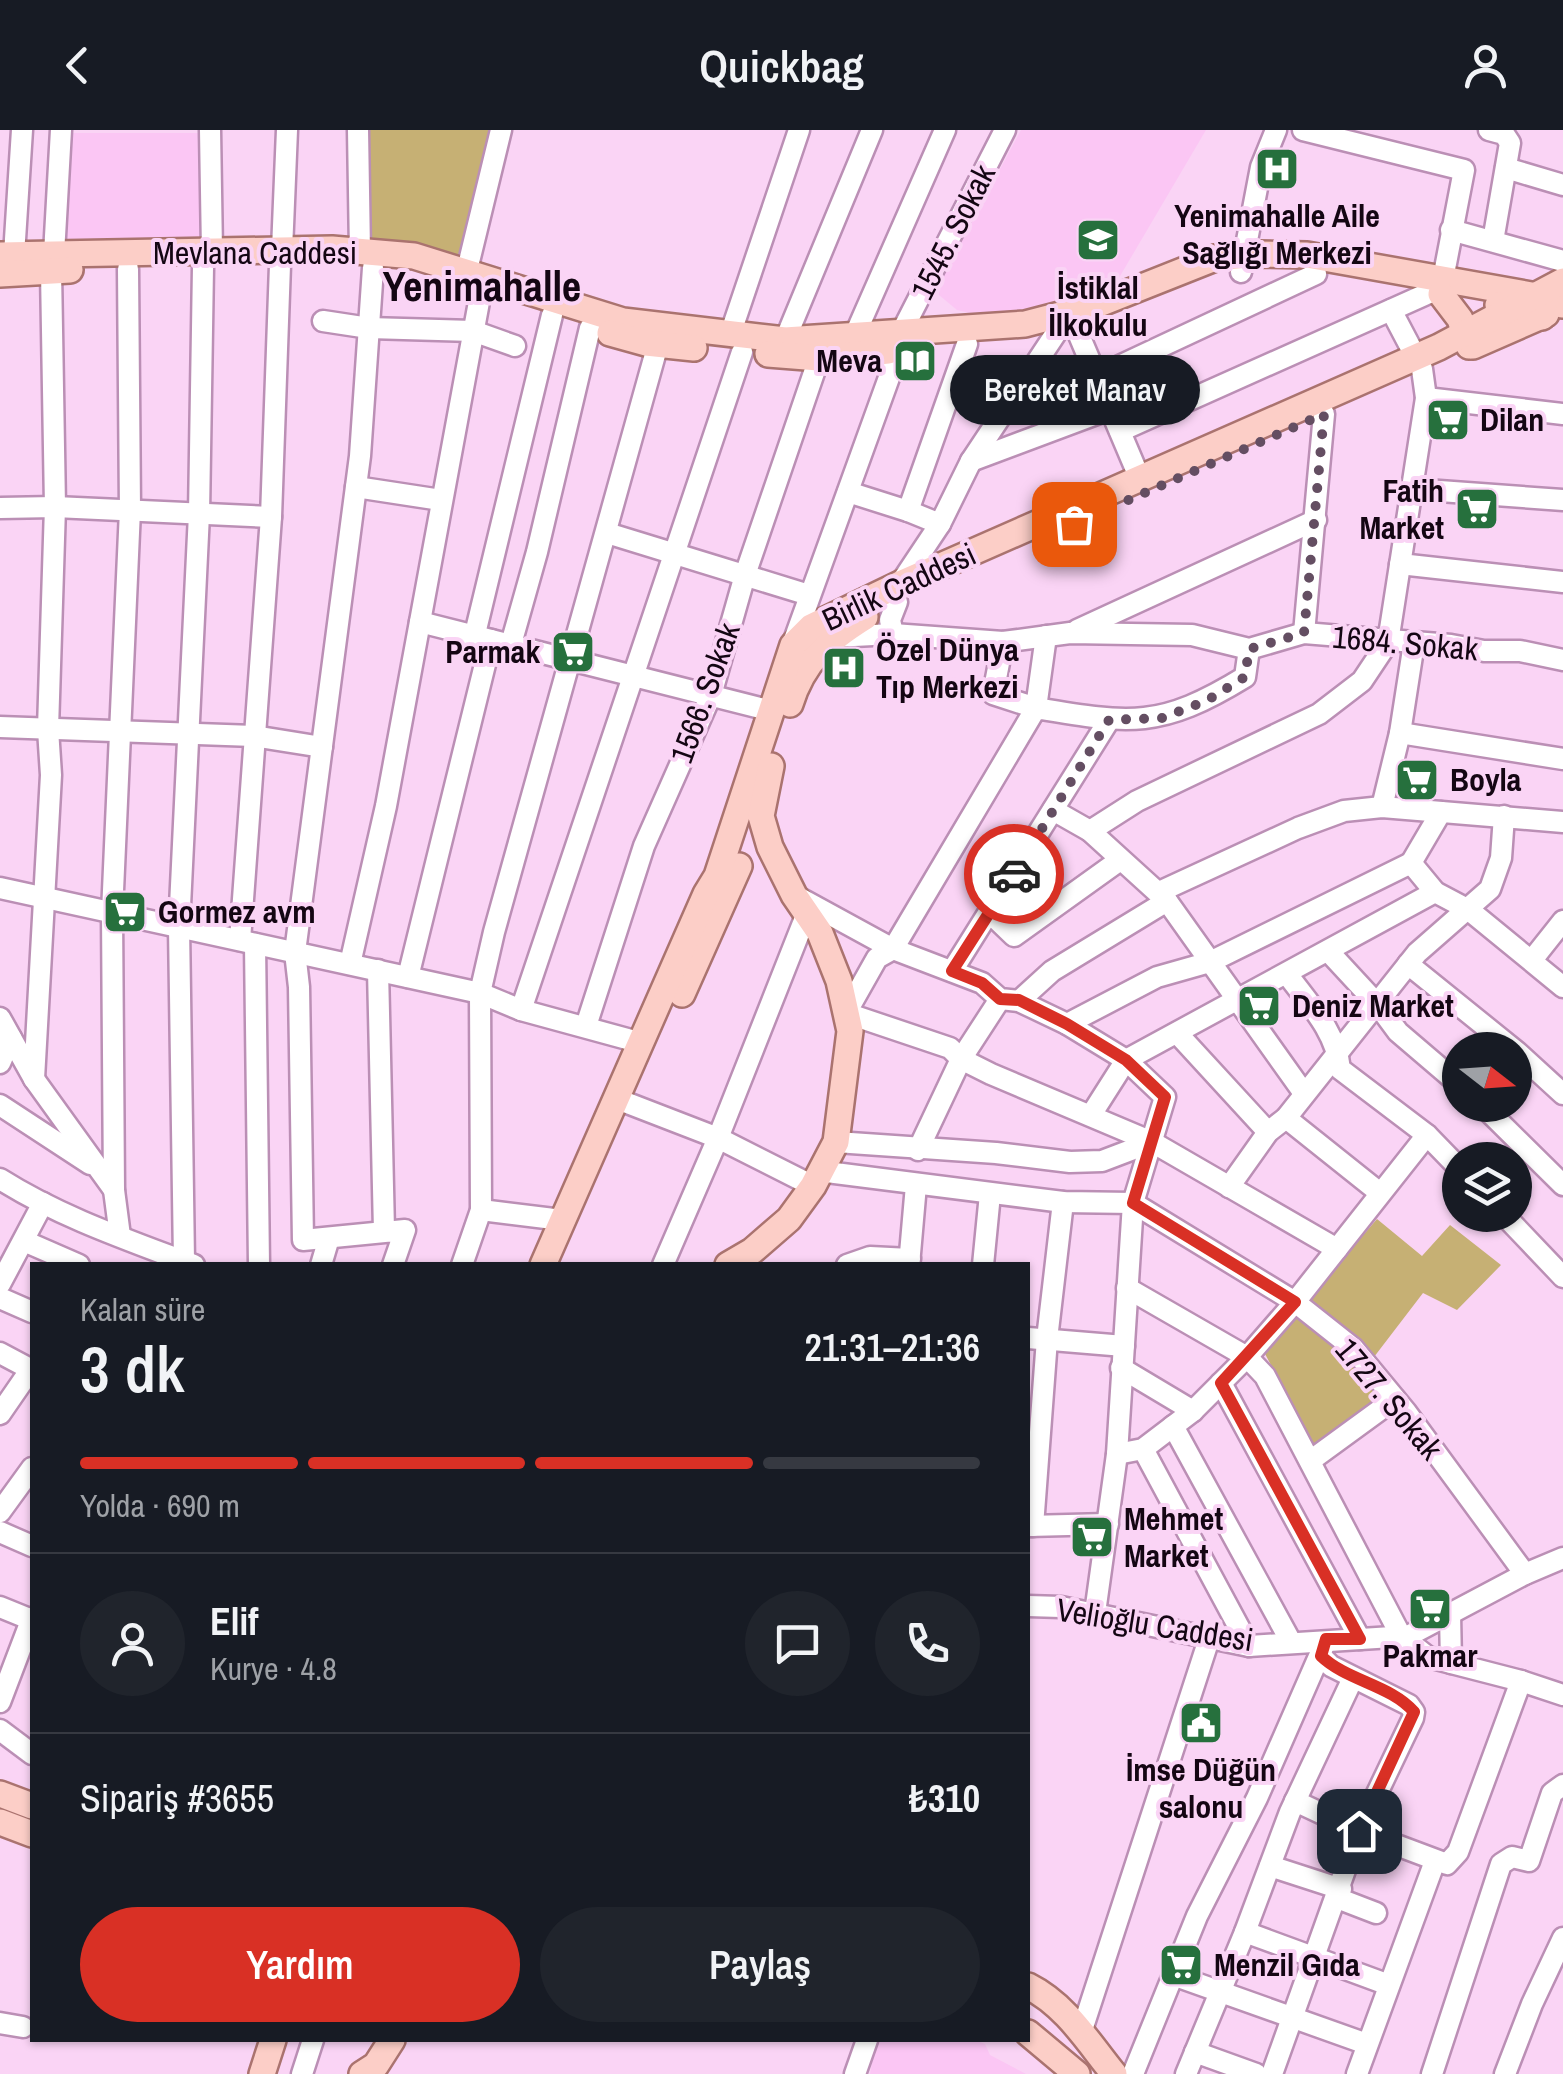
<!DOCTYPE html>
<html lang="tr">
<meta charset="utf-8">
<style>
body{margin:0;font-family:"Archivo Narrow",sans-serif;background:#20242c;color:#f1f3f6;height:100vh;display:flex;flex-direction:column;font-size:38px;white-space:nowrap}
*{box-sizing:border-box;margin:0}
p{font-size:32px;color:#9ea1a6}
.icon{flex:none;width:55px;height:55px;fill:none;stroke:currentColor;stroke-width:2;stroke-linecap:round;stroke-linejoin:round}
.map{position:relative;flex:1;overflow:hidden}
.drawer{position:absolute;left:30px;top:1132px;width:1000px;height:780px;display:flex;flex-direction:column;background:#171b24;border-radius:0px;box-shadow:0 2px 8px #0004}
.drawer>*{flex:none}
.needle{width:65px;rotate:107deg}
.buttons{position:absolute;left:1442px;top:902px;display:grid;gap:20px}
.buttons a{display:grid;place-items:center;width:90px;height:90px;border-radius:50%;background:#171b24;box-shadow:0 2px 8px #0004;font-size:50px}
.pin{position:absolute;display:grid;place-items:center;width:85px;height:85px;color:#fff;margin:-42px;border-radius:20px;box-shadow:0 5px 15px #0006}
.courier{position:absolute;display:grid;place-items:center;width:100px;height:100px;margin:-50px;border:8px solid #d93025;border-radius:50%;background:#fff;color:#222;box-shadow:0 2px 12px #0007}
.bubble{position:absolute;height:70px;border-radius:35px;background:#171b24;box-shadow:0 2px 8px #0004;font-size:32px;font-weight:600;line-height:70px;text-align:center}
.overview em{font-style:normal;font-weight:600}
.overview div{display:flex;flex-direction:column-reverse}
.overview{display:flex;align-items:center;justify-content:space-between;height:170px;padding:0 50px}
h1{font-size:65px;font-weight:600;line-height:75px}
.bar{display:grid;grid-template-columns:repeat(4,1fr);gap:15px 10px;align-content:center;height:120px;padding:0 50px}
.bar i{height:12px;border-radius:8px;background:#363941}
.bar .active{background:#d93025}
.bar p{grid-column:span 4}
.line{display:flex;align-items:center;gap:25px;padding:0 50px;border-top:2px solid #363941}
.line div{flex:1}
.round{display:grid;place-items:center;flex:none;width:105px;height:105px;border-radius:52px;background:#20242c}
.button{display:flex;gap:20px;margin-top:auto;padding:20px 50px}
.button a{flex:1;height:115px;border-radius:60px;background:#d93025;color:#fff;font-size:40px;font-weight:600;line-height:115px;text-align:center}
.button a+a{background:#20242c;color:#f1f3f6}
header{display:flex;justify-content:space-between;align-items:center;height:130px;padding:0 50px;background:#171b24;font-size:45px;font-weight:600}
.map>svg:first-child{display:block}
.built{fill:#fbc6f4}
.green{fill:#c6b074}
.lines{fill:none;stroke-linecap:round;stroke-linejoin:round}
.minor-casing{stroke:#bb8fb5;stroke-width:25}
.major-casing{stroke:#aa736f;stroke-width:30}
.minor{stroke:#fff;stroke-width:20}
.major{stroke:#fccec7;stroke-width:25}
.done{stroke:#644e62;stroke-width:10;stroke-dasharray:0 18}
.route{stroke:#d93025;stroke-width:12}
.labels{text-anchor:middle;stroke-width:8;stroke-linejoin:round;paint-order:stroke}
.poi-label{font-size:32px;font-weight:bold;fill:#140613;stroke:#fad4f5;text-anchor:start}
.street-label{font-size:32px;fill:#140613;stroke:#fad4f5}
.district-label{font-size:42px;font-weight:bold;fill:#140613;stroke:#fad4f5}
</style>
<header><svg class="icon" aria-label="back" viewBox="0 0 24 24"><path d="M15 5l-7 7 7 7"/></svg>Quickbag<svg class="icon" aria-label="person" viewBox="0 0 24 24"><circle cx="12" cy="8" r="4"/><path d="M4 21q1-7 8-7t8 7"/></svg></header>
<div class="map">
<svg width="1563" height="1944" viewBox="0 0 1563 1944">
<rect width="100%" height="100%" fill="#fad4f5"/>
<g class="built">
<polygon points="1021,0 1206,0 1113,158 1022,181 970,183 957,180 939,165 937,157"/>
<polygon points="71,3 207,3 208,108 62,112"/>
<polygon points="876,1910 975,1910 985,1914 990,1925 1026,1944 870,1944"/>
</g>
<g class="green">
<polygon points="365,0 494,0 466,127 364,112"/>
<polygon points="1377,1089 1422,1126 1450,1095 1501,1135 1457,1180 1423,1163 1374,1227 1309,1168"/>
<polygon points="1297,1183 1335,1213 1386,1268 1316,1319 1264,1222"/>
</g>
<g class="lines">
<defs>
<g id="minor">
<polyline points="210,0 212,121"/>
<polyline points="358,0 360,122"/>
<polyline points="1303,0 1464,40 1443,149"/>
<polyline points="1489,0 1504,4 1510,13 1493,111"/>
<polyline points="1506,38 1563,55"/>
<polyline points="1451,100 1563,131"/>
<polyline points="282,120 287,0"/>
<polyline points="54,124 61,0"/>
<polyline points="14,125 22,0"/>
<polyline points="373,138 360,326 295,822 299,857 303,1110 405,1100 393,1135"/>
<polyline points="467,140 501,0"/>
<polyline points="1241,142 1261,37 1276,0"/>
<polyline points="323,191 369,198 473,201 515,216"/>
<polyline points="1076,198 1140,349"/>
<polyline points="730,205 799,0"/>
<polyline points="854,207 945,0"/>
<polyline points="785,210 872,0"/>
<polyline points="1098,246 1316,144"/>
<polyline points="1426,268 1563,284"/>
<polyline points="1120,301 1431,162"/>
<polyline points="971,331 1110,279"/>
<polyline points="356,357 441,370"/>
<polyline points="1412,359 1563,370"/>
<polyline points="848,362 908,381 940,394"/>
<polyline points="0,378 55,377 271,387"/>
<polyline points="908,381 967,214"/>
<polyline points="607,403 809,465"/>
<polyline points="1400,434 1563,452"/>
<polyline points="900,454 940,394 971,331 1056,203"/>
<polyline points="420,492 772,581"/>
<polyline points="1077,500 1316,390"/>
<polyline points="1304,503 1324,284"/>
<polyline points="893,504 890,490 897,472"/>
<polyline points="834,507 893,504 1003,512 1070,503 1192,505 1249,519 1304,503 1451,515 1484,521 1520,521 1563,530"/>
<polyline points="474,508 552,185"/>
<polyline points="1003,512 993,564 1036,578 1046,506"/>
<polyline points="793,513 899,220 901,203 1005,0"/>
<polyline points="511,514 537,422 590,198"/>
<path d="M1249 519 1245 547C1160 599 1131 594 1036 578L893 819 877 828 846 883 950 918 961 929 991 944 1152 1012 1337 1119"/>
<polyline points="0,597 254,606 322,617"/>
<polyline points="1400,603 1563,629"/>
<polyline points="1382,677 1400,603 1414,513"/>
<polyline points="1053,680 1090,701 1167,771 1303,962"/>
<polyline points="1090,701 1137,671 1319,584 1362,551 1388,512 1426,268 1422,239 1391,180"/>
<polyline points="1411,733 1441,682"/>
<polyline points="0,758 480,863 521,880 642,913"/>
<polyline points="1159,762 1298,698 1344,681 1382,677 1563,692"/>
<polyline points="796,766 893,819 982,853 1000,869 1019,871 1067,894 1126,930 1165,967 1133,1073 1117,1324 1095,1483"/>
<polyline points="990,783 1014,806 1120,730"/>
<polyline points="240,810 271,387 280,135"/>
<polyline points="255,814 259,1135"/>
<polyline points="1328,821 1378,875 1398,902 1460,955"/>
<polyline points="1532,830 1563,791"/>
<polyline points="350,834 386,676 481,161"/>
<polyline points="1408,834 1517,922 1563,964"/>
<polyline points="378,840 384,1101"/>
<polyline points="952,841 1109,590"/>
<path d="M1287 844C1309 874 1336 901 1340 939L1427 1005 1460 1039"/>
<polyline points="408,847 491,510"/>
<polyline points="1019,871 1052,841 1167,771"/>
<polyline points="521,880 742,222"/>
<polyline points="0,888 34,949 114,1060"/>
<polyline points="1067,894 1157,847 1210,832 1411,733 1435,762 1469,780 1563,857"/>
<polyline points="586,896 644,716 711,565 745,445 819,228"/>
<polyline points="1177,903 1268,1002"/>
<polyline points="0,933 11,908"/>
<polyline points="34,949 51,645 48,599 55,377 51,141"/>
<polyline points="617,969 718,1008 813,1056"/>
<polyline points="0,975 90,1034"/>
<polyline points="1482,975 1563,1055"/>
<polyline points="1091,985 1126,930 1435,762"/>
<polyline points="1286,988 1380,1063"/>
<polyline points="836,1012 996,1023 1070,1032 1102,1031 1152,1012"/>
<polyline points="918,1020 961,929 1000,869"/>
<polyline points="819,1041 1063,1072 1133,1073 1295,1172 1353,1218 1406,1282 1525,1444"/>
<path d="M0 1049C60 1087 128 1110 194 1135"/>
<polyline points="1229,1057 1268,1002 1286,988 1417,823 1490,759 1501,728 1504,686"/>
<polyline points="481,1080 562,1090"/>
<polyline points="1504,1085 1563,1147"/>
<polyline points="120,1106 114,1060 112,783 130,380 128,139"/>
<polyline points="24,1111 79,1135"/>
<polyline points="184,1131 179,797 199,384 203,137"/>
<polyline points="321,1135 329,1108"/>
<polyline points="462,1135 481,1080 480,863 494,802 658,214"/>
<polyline points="663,1135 718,1008 807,783"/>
<polyline points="847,1135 870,1127 910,1129"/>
<polyline points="909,1135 916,1055"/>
<polyline points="983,1135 990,1064"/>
<polyline points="0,1154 43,1073"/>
<polyline points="1127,1158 1247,1227 1265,1246 1401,1506 1428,1527 1521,1551 1563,1565"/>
<polyline points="0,1168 32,1182"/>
<polyline points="1028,1208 1124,1216"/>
<polyline points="0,1223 32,1240"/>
<polyline points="1121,1238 1193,1281"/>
<polyline points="1221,1253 1360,1509"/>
<polyline points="0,1284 31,1239"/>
<polyline points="1173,1296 1291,1512"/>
<polyline points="1143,1319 1249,1516"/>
<polyline points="1117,1324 1143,1319 1193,1281 1247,1227 1295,1172 1427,1005"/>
<polyline points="1310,1331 1395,1269"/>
<polyline points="0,1382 32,1338"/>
<polyline points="1028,1396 1108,1394"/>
<polyline points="1033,1396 1047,1209 1063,1072"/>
<polyline points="0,1402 32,1416"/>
<polyline points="1028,1476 1061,1477 1249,1516 1408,1506 1525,1444 1563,1428"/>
<polyline points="0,1477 32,1490"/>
<polyline points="1450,1484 1451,1533"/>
<polyline points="0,1572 32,1488"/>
<polyline points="0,1600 32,1624"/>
<polyline points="1295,1671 1359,1701 1447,1734 1458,1722 1521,1551"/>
<polyline points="1270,1736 1341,1759"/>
<polyline points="1337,1768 1376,1783"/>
<polyline points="1245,1802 1389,1855"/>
<polyline points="1173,1845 1367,1914"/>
<polyline points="0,1893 23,1897"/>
<polyline points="1081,1903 1209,1509"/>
<polyline points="1195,1922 1256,1944"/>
<polyline points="302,1944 313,1910"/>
<polyline points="855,1944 867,1910"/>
<polyline points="1133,1944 1197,1786 1257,1668 1324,1515"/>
<polyline points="1186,1944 1245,1802 1290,1682 1353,1548"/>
<polyline points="1272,1944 1359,1701 1413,1588 1414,1582 1409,1575 1331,1536 1321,1526"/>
<polyline points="1357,1944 1435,1731"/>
<polyline points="1432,1944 1501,1734 1512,1727 1529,1731 1552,1663 1563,1655"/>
<polyline points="1505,1944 1532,1874 1563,1808"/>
</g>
<g id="major">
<polyline points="0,125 332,119 414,126 623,191 785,210 1025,194 1094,176 1215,128 1259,124 1307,125 1537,166 1562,175"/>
<polyline points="0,144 70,140"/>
<polyline points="1441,164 1460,189 1469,216"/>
<polyline points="1498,175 1542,187"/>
<polyline points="610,203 646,213 694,218"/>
<polyline points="1473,216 1546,184"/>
<polyline points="768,224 819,228 888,221"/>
<path d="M790 574C803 531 828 510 865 487"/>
<polyline points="682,864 739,736"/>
<polyline points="543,1135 706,764 717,746 793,515 811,497 900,454 1439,217 1563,151"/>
<polyline points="728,1135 752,1121 789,1089 813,1056 836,1012 850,901 839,851 820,803 794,765 770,717 761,686 771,636"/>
<polyline points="0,1664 32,1676"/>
<polyline points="0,1692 32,1704"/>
<path d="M1028 1856C1066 1875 1088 1912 1114 1944"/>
<polyline points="1028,1903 1077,1944"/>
<polyline points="262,1944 273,1910"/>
<polyline points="362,1944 376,1935 392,1910"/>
</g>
</defs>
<use href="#minor" class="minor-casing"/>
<use href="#major" class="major-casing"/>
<use href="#minor" class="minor"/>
<use href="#major" class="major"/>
</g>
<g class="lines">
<polyline class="done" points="1014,744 1109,590 1162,588 1206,571 1245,547 1249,519 1304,503 1324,284 1074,394"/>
<path class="route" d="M1014 744 952 841 982 853 1000 869 1019 870 1067 894 1126 930 1165 967 1133 1073 1295 1172 1221 1253 1360 1509H1326L1321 1526C1347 1551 1391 1555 1414 1582L1359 1701"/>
</g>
<defs>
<symbol id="hospital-square" viewBox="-11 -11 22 22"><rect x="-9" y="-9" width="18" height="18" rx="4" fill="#26703d" stroke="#fad4f5"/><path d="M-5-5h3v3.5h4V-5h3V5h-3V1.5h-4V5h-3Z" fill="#fff"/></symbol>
<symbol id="school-square" viewBox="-11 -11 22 22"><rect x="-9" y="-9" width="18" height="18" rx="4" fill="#26703d" stroke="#fad4f5"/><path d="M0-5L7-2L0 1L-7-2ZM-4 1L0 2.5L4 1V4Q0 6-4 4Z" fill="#fff"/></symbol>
<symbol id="library-square" viewBox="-11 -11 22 22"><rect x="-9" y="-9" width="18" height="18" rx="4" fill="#26703d" stroke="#fad4f5"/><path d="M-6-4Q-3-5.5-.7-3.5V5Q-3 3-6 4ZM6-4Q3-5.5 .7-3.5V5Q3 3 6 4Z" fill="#fff"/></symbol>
<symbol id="supermarket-square" viewBox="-11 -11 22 22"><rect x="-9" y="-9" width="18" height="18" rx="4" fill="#26703d" stroke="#fad4f5"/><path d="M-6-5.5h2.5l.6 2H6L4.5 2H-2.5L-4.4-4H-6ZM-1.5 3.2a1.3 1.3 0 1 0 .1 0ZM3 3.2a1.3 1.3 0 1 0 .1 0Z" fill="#fff"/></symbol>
<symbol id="civic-square" viewBox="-11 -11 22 22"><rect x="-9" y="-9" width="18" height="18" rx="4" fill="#26703d" stroke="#fad4f5"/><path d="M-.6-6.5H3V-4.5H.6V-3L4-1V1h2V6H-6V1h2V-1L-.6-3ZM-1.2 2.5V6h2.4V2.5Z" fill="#fff"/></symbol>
</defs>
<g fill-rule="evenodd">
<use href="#hospital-square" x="1252" y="14" width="50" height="50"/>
<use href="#school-square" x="1073" y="85" width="50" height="50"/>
<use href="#library-square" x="890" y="206" width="50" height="50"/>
<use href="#supermarket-square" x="1423" y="265" width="50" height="50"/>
<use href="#supermarket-square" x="1452" y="354" width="50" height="50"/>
<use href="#supermarket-square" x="548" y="497" width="50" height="50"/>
<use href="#hospital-square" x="819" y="513" width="50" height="50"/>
<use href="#supermarket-square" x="1392" y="625" width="50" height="50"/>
<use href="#supermarket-square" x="100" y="757" width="50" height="50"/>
<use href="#supermarket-square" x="1234" y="851" width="50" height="50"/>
<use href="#supermarket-square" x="1067" y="1382" width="50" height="50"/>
<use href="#supermarket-square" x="1405" y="1454" width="50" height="50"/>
<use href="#civic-square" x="1176" y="1568" width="50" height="50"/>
<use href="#supermarket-square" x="1156" y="1810" width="50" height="50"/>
</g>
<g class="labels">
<g class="poi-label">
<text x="1277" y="97" text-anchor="middle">Yenimahalle Aile<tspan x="1277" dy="37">Sağlığı Merkezi</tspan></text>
<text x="1098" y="169" text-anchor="middle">İstiklal<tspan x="1098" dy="37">İlkokulu</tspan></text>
<text x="882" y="242" text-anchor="end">Meva</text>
<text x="1480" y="301">Dilan</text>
<text x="1444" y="372" text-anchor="end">Fatih<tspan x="1444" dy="37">Market</tspan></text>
<text x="876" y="531">Özel Dünya<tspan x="876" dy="37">Tıp Merkezi</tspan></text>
<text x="540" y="533" text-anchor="end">Parmak</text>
<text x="1450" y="661">Boyla</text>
<text x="158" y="793">Gormez avm</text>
<text x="1292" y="887">Deniz Market</text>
<text x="1124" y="1400">Mehmet<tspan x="1124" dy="37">Market</tspan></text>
<text x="1430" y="1537" text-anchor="middle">Pakmar</text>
<text x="1201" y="1651" text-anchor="middle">İmse Düğün<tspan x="1201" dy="37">salonu</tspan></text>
<text x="1214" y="1846">Menzil Gıda</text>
</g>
<g class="street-label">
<text transform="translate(953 102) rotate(-63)" y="11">1545. Sokak</text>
<text x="255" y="134">Mevlana Caddesi</text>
<text transform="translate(899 457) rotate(-25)" y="11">Birlik Caddesi</text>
<text transform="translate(1405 513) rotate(5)" y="11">1684. Sokak</text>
<text transform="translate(705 563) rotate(-70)" y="11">1566. Sokak</text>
<text transform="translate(1389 1269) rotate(50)" y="11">1727. Sokak</text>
<text transform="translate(1155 1495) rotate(9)" y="11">Velioğlu Caddesi</text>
</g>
<g class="district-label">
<text x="482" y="171">Yenimahalle</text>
</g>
</g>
</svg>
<div class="buttons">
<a><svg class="needle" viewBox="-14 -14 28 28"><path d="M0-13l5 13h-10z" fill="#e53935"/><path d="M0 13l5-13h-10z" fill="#9ea1a6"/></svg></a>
<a><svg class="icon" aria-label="layers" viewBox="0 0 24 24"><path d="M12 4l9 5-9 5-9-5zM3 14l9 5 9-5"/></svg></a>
</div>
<div class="pin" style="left:1074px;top:394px;background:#ea580c"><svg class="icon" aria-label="bag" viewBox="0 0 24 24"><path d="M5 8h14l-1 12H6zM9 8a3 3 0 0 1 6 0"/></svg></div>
<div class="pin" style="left:1359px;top:1701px;background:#1f2937"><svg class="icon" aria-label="home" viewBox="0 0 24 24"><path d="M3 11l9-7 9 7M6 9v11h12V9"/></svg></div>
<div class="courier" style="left:1014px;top:744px"><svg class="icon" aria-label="car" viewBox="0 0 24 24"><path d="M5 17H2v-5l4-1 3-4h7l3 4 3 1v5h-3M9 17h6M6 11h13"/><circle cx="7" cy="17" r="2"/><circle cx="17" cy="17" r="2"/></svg></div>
<div class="bubble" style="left:950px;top:225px;width:250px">Bereket Manav</div>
<section class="drawer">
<div class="overview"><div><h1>3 dk</h1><p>Kalan süre</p></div><em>21:31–21:36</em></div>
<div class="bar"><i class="active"></i><i class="active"></i><i class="active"></i><i></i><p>Yolda · 690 m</p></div>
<div class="line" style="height:180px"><a class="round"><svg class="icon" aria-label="person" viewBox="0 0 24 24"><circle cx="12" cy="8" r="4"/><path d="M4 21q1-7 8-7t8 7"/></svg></a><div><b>Elif</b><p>Kurye · 4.8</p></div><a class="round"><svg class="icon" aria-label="chat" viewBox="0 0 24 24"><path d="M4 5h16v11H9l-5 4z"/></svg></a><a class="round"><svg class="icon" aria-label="phone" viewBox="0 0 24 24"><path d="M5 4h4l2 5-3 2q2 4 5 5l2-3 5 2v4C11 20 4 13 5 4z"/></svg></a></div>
<div class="line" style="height:130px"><div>Sipariş #3655</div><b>₺310</b></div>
<div class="button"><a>Yardım</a><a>Paylaş</a></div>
</section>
</div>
